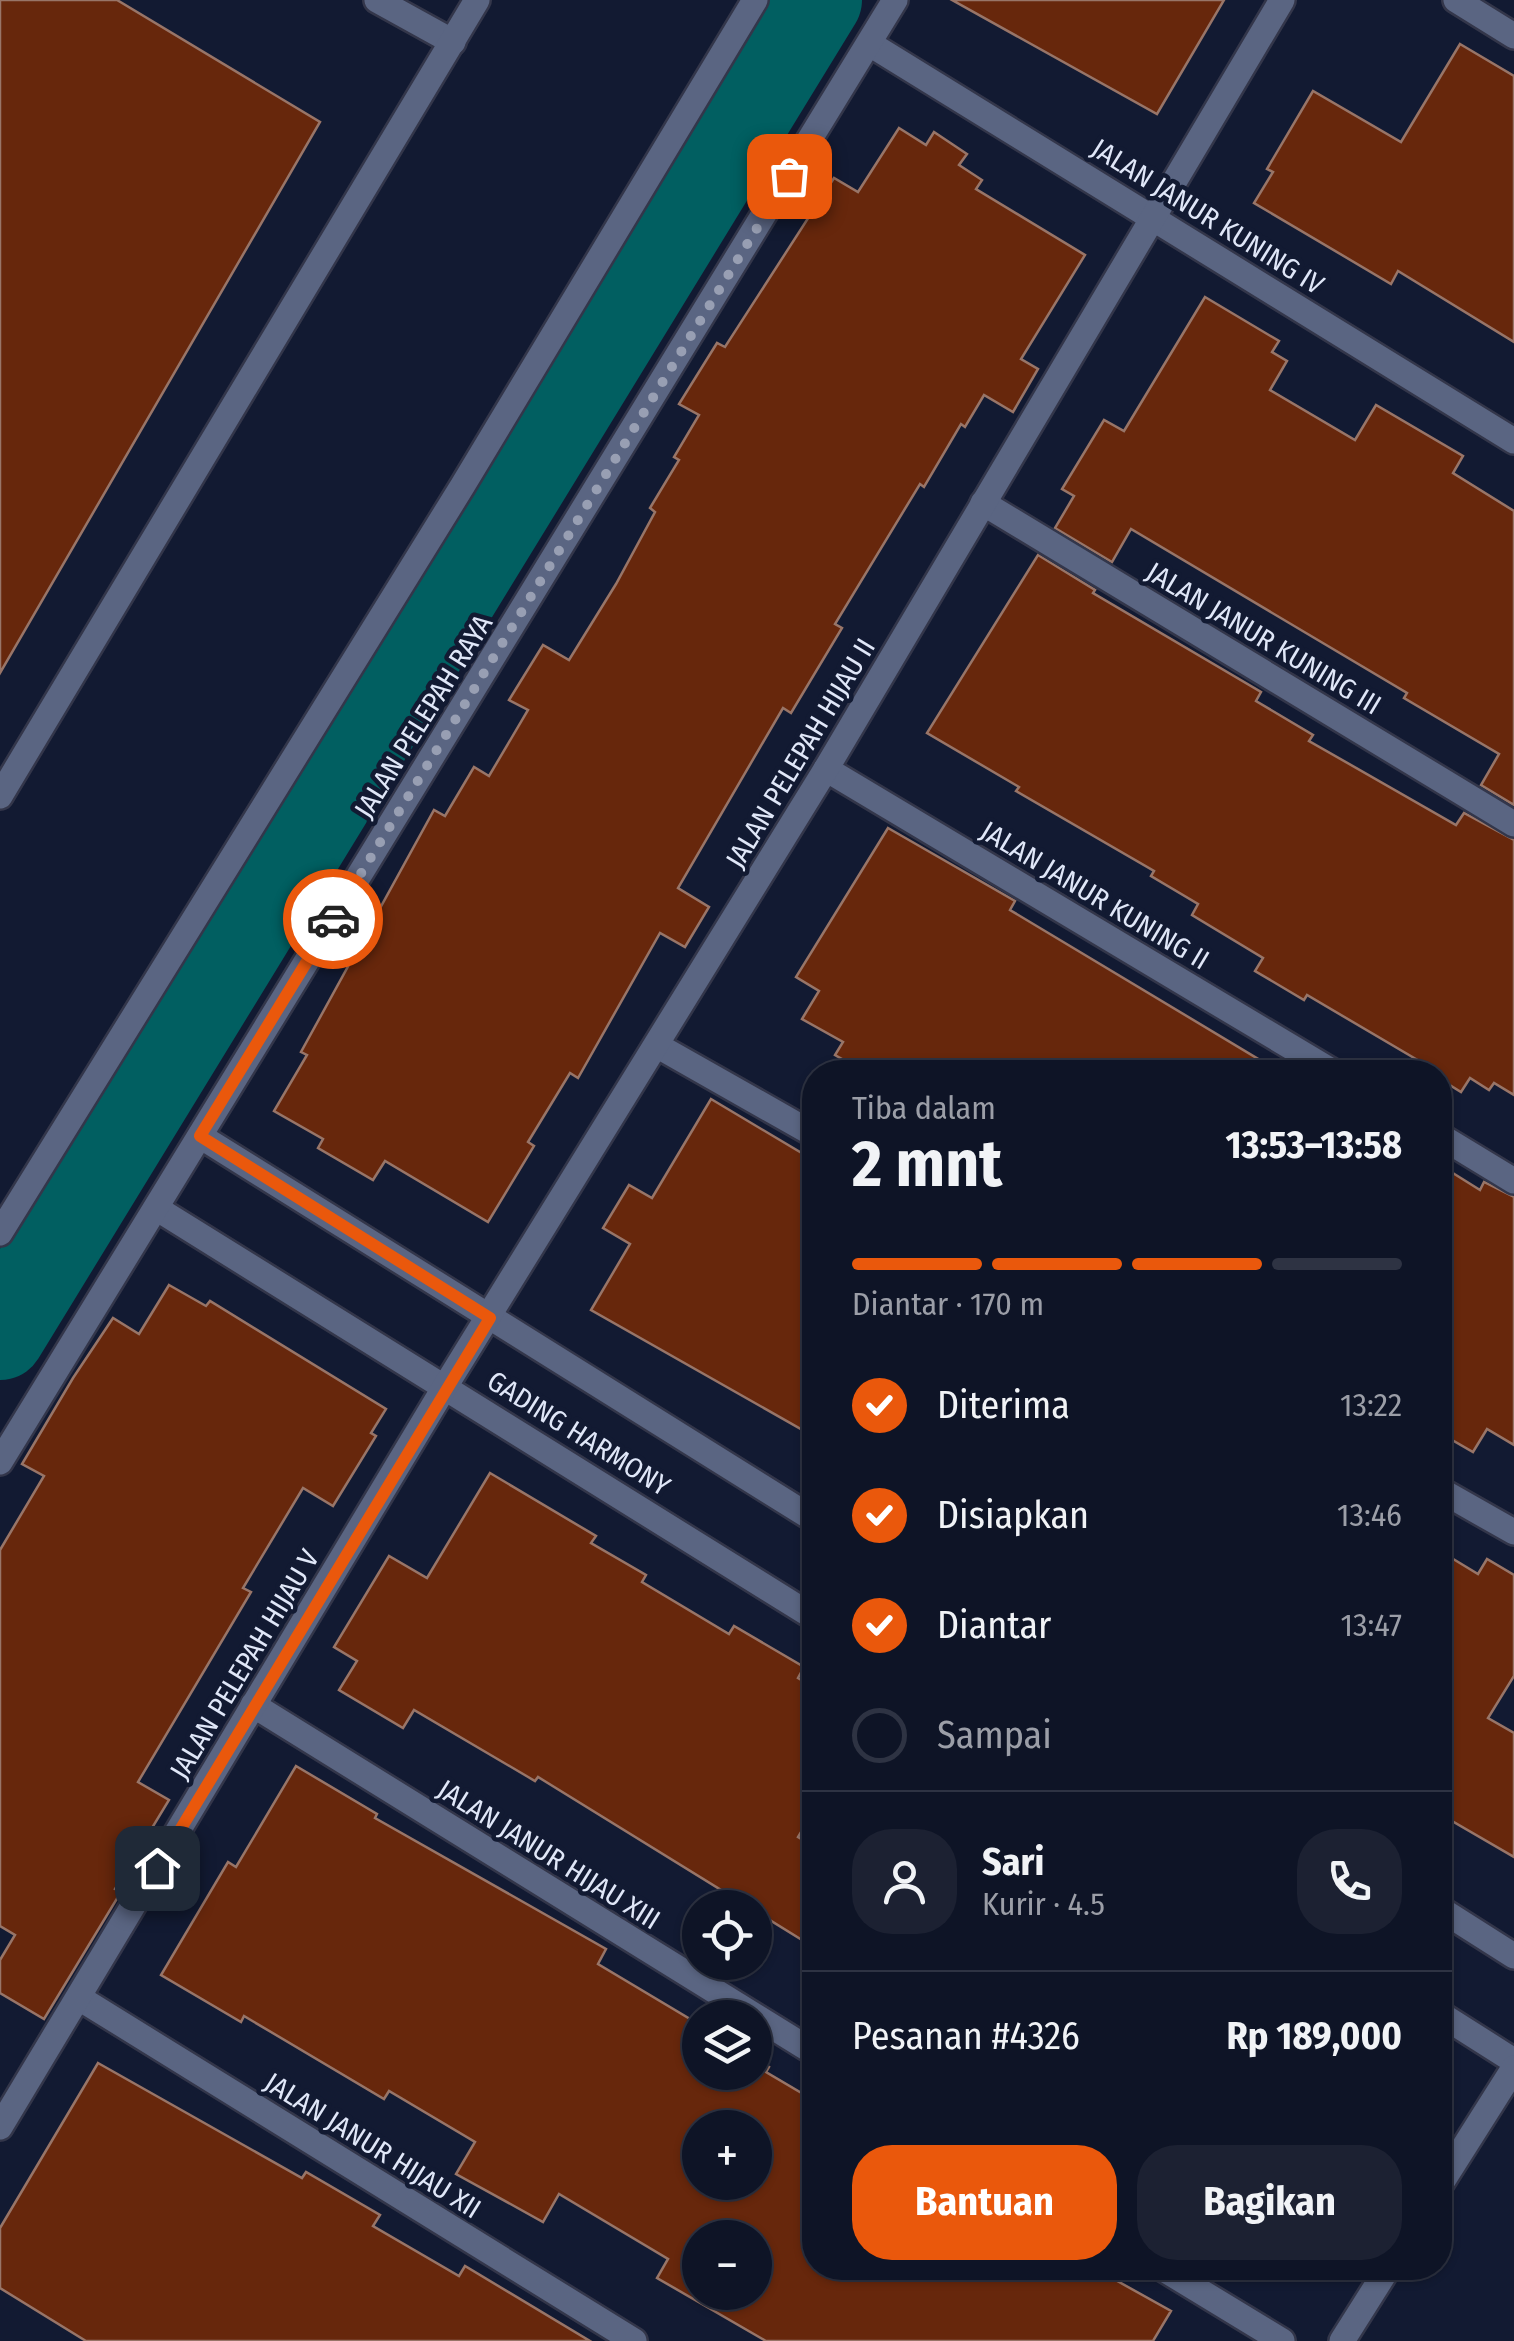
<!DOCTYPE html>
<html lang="id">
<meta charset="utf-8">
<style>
body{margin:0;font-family:"Fira Sans Condensed",sans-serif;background:#1c2132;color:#f1f3f6;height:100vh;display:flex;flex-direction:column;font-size:38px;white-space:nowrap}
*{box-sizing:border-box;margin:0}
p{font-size:32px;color:#9b9ea7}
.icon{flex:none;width:55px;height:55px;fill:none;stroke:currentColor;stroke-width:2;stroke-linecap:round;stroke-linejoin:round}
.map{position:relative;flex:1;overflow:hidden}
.drawer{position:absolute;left:802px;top:1060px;width:650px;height:1220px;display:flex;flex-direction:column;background:#0e1426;border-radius:40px;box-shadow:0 2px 8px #0004,0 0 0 2px #2e3343}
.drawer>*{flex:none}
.fabs{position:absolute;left:682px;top:1890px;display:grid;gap:20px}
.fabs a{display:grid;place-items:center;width:90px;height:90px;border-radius:50%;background:#0e1426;box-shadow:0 2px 8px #0004,0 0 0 2px #2e3343;font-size:50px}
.pin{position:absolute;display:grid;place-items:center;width:85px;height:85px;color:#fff;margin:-42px;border-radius:20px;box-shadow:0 5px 15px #0006}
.courier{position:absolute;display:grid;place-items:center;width:100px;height:100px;margin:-50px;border:8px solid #ea580c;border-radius:50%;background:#fff;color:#222;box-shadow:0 2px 12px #0007}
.head em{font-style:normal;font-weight:700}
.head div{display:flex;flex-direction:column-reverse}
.head{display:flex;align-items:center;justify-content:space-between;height:170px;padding:0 50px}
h1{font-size:65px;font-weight:700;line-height:75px}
.bar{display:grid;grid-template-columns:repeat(4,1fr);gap:15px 10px;align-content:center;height:120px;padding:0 50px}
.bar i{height:12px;border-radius:8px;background:#2e3343}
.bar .on{background:#ea580c}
.bar p{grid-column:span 4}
.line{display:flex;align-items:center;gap:25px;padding:0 50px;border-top:2px solid #2e3343}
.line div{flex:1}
.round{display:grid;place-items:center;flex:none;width:105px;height:105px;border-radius:40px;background:#1c2132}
ol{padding:0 50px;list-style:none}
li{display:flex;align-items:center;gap:30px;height:110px}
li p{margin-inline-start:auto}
li .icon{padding:10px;border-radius:50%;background:#ea580c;color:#fff;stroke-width:4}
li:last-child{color:#9b9ea7}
li i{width:55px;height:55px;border:5px solid #2e3343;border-radius:50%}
.action{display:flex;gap:20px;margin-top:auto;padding:20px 50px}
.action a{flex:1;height:115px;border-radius:40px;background:#ea580c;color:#fff;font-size:40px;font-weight:700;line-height:115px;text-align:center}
.action a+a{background:#1c2132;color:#f1f3f6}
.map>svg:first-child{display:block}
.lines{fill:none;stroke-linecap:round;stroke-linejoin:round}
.river{stroke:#015f61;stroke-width:90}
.building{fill:#67270c;stroke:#987568;stroke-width:2.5;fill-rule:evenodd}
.service-casing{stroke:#33364a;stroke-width:30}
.minor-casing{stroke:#33364a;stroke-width:30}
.tertiary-casing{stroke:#33364a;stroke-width:30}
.service{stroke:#5a6582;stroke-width:25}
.minor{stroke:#5a6582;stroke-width:25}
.tertiary{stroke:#5a6582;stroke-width:25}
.done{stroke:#989fb3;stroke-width:10;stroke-dasharray:0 18}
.route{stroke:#ea580c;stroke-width:12}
.labels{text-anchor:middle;stroke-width:9;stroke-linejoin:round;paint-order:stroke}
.street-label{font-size:28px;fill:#e0e7f8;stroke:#121a32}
</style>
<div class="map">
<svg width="1514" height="2341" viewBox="0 0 1514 2341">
<rect width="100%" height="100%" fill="#121a32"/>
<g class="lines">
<polyline class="river" points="0,1335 817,0"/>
</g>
<g class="building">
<polygon points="0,0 117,0 320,122 0,673"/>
<polygon points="952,0 1224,0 1157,114"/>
<polygon points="1460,44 1514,76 1514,342 1398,271 1391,284 1254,203 1273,172 1267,169 1313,91 1401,142"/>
<polygon points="899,128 926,145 934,132 967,154 959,165 982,180 976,189 1085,255 1021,359 1038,369 1013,412 984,395 965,427 961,424 924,487 920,484 835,624 842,628 791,713 783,708 678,888 709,907 685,947 660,933 578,1078 570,1073 528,1142 534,1146 488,1222 385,1161 373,1180 318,1148 323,1139 274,1111 307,1055 301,1052 434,810 445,816 474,767 489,776 528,710 509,700 543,645 569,660 616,584 655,512 650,508 679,460 674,457 699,415 679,404 717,343 725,347 834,178 858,192"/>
<polygon points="1205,297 1279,341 1272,352 1287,361 1270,390 1355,440 1376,405 1463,456 1453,473 1514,511 1514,805 1481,785 1499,754 1404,698 1407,693 1131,529 1112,562 1055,528 1074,496 1062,489 1104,420 1124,431"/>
<polygon points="1038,555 1095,590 1093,593 1261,692 1256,701 1313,735 1309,741 1456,825 1464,813 1514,840 1514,1095 1494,1083 1489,1090 1470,1078 1461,1092 1440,1079 1440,1072 1428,1072 1424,1070 1426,1065 1307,995 1304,1000 1255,971 1263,958 1192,915 1198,904 1151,876 1154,871 1016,791 1019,787 927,733"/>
<polygon points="888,828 1015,901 1010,910 1280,1072 865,1072 835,1055 843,1042 802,1019 819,991 796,977"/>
<polygon points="711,1099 815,1161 815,1437 591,1310 630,1244 603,1228 629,1185 652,1198"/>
<polygon points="1440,1165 1480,1190 1484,1182 1514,1197 1514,1445 1487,1429 1473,1452 1440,1433"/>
<polygon points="169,1285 206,1306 210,1301 386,1409 371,1433 376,1436 333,1506 303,1488 243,1588 251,1592 138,1782 169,1800 115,1889 121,1892 44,2019 0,1993 0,1960 15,1935 0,1926 0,1550 44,1476 22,1464 73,1378 113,1318 139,1334"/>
<polygon points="490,1473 596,1536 591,1543 646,1575 642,1582 729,1634 734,1626 804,1667 798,1678 815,1688 815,1809 798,1837 815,1847 815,1948 538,1777 535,1781 414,1710 403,1728 339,1690 357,1661 334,1647 389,1556 427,1578"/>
<polygon points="1440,1551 1478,1574 1487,1559 1514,1575 1514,1676 1488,1718 1514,1733 1514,1857 1440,1814"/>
<path d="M296 1766 377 1814 375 1818 606 1949 598 1964 700 2025V2072H755V2058L769 2067 766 2072 815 2101V2268H1094L1171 2311 1153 2341H766L657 2278 668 2259 559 2194 543 2222 456 2174 475 2142 389 2091 384 2099 244 2016 241 2022 161 1975 228 1862 236 1867ZM700 2128H755V2182H700ZM700 2238H755V2292H700Z"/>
<polygon points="98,2063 302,2178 306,2172 380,2215 373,2226 459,2276 465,2266 590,2341 86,2341 0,2288 0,2228"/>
</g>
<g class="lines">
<defs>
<g id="service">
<polyline points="377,0 453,42"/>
<polyline points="0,796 477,0"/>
</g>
<g id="minor">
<polyline points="1456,0 1514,36"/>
<polyline points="870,44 1514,441"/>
<polyline points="983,503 1514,824"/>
<polyline points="826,769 1333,1072"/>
<polyline points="658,1046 815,1135"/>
<polyline points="200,1136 815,1520"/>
<polyline points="1440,1136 1514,1181"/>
<polyline points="156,1208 815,1618"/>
<polyline points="0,1462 895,0"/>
<polyline points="1440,1490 1514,1532"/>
<polyline points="253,1705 815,2053"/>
<polyline points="1440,1909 1514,1956"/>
<polyline points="81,1999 634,2341"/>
<polyline points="1440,2014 1514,2061"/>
<polyline points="0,2127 446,1385 826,769 1282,0"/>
<polyline points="1440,2185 1514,2068"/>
<polyline points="1162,2268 1282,2341"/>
<polyline points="1342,2341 1388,2268"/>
</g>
<polyline id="tertiary" points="0,1233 463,485 755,0"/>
</defs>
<use href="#service" class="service-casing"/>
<use href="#minor" class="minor-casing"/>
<use href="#tertiary" class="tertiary-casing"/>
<use href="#service" class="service"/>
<use href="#minor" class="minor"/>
<use href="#tertiary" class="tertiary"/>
</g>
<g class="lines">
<polyline class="done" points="333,919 789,176"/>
<polyline class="route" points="157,1868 490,1318 200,1136 333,919"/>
</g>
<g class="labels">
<g class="street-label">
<text transform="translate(1208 216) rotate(32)" y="10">JALAN JANUR KUNING IV</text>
<text transform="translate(1264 638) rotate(31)" y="10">JALAN JANUR KUNING III</text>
<text transform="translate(423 716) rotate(-58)" y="10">JALAN PELEPAH RAYA</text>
<text transform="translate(800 753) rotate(-59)" y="10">JALAN PELEPAH HIJAU II</text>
<text transform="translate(1095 895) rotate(31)" y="10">JALAN JANUR KUNING II</text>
<text transform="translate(579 1433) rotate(32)" y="10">GADING HARMONY</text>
<text transform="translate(244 1664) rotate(-59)" y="10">JALAN PELEPAH HIJAU V</text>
<text transform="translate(549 1854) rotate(32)" y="10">JALAN JANUR HIJAU XIII</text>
<text transform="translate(373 2145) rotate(32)" y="10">JALAN JANUR HIJAU XII</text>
</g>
</g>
</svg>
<div class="fabs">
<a><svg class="icon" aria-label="locate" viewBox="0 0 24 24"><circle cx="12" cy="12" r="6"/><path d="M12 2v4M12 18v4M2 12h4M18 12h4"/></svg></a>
<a><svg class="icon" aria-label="layers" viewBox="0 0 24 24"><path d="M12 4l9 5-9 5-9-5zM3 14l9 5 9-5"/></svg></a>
<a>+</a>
<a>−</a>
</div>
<div class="pin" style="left:789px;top:176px;background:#ea580c"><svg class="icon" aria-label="bag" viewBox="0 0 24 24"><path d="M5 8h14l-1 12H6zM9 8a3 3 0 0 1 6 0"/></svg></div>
<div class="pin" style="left:157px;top:1868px;background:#1f2937"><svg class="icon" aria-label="home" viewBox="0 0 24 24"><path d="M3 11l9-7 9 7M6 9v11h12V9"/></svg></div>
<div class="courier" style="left:333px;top:919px"><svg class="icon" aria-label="car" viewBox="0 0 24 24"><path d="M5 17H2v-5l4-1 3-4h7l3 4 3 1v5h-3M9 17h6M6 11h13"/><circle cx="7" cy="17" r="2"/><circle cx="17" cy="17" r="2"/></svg></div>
<section class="drawer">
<div class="head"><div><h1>2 mnt</h1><p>Tiba dalam</p></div><em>13:53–13:58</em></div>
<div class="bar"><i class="on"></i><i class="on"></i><i class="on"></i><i></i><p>Diantar · 170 m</p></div>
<ol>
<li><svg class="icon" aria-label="check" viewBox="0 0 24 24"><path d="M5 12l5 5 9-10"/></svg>Diterima<p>13:22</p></li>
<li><svg class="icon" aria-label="check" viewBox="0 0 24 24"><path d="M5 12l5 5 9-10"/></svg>Disiapkan<p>13:46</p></li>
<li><svg class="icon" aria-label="check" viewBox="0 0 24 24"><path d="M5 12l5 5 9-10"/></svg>Diantar<p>13:47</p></li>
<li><i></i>Sampai</li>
</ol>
<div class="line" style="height:180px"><a class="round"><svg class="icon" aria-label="person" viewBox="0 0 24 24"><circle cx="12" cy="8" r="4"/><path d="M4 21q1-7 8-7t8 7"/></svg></a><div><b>Sari</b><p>Kurir · 4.5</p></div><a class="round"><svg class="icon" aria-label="phone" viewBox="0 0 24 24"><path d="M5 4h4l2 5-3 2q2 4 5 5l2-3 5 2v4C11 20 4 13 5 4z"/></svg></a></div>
<div class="line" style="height:130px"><div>Pesanan #4326</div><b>Rp 189,000</b></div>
<div class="action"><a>Bantuan</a><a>Bagikan</a></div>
</section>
</div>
